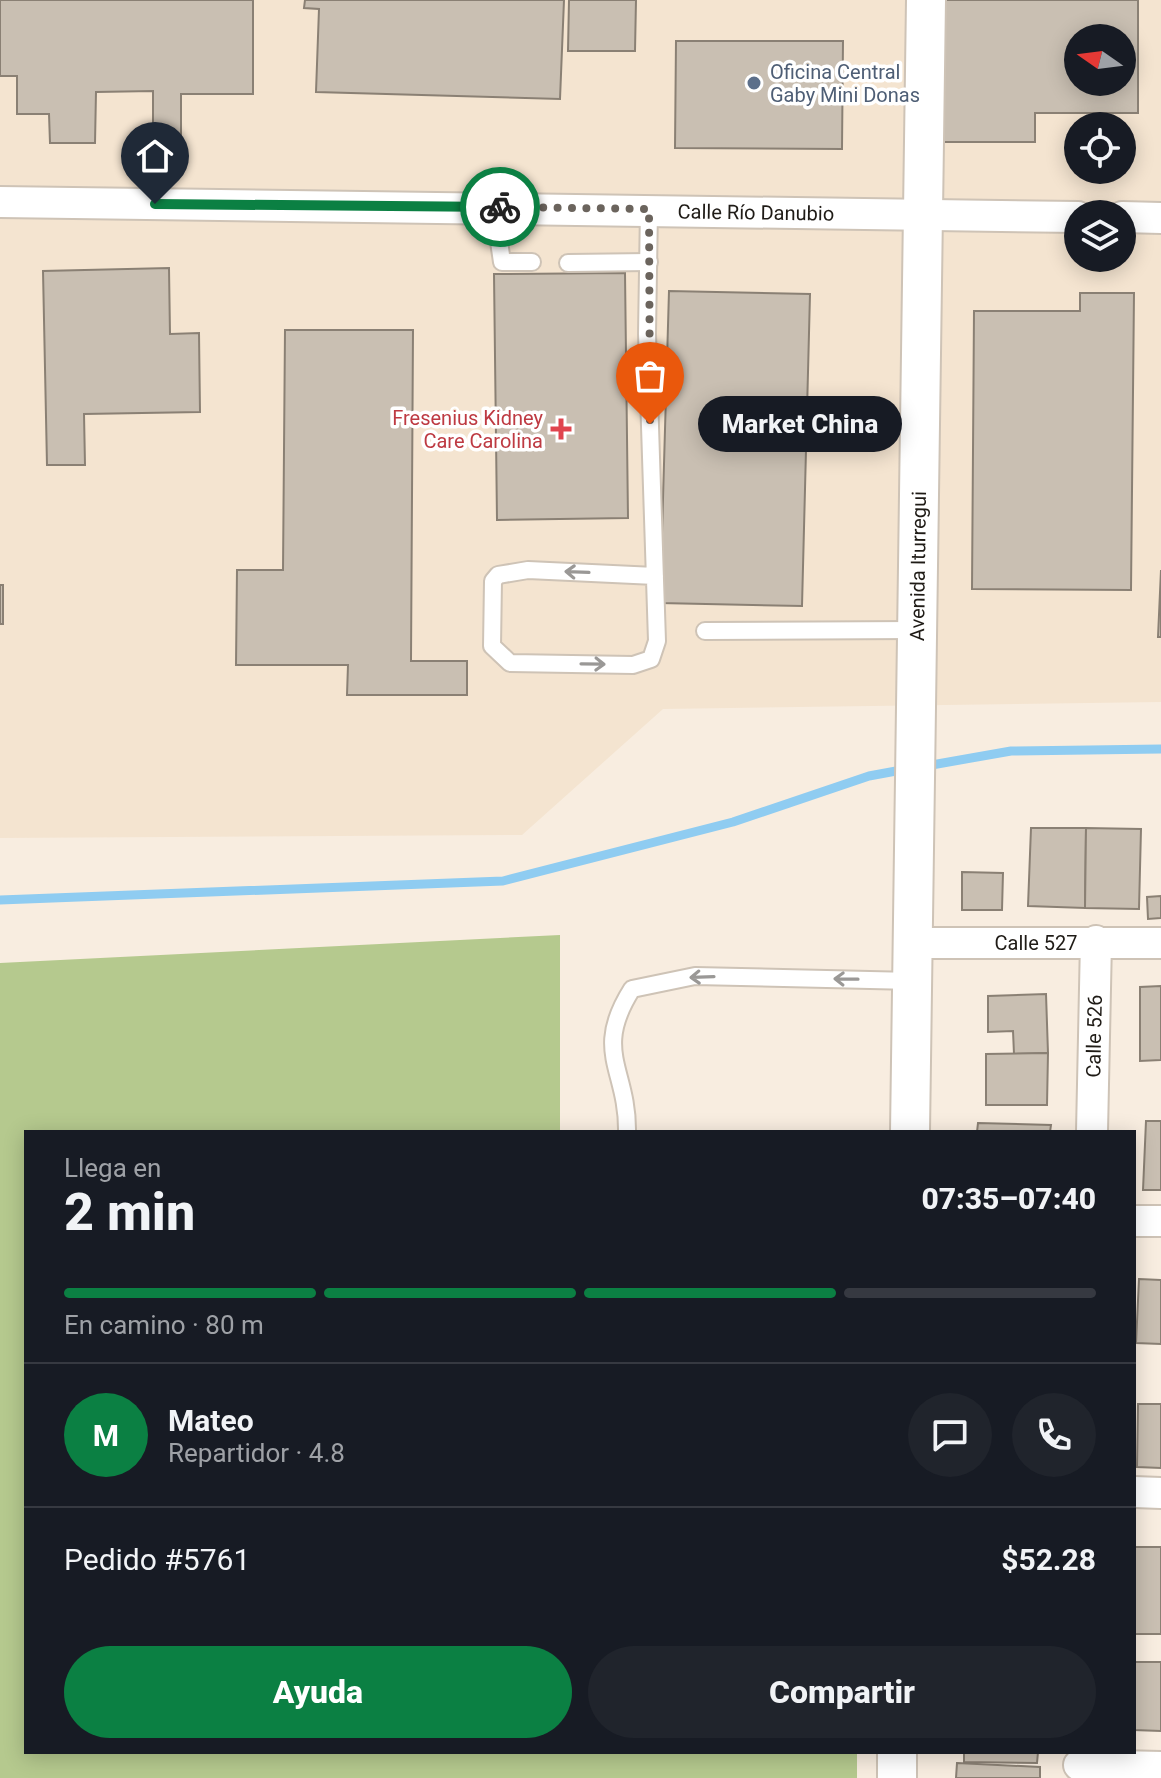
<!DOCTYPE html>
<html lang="es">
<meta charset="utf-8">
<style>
body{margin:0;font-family:Roboto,sans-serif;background:#20242c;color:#f1f3f6;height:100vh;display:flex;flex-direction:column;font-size:30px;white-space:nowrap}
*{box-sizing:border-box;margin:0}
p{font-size:26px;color:#9ea1a6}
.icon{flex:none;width:44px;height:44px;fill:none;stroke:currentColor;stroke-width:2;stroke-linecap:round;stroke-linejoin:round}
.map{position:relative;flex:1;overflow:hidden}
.details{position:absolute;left:24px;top:1130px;width:1112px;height:624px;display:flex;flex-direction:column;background:#171b24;border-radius:0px;box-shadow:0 4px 20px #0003}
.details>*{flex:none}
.needle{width:52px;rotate:284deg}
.buttons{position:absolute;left:1064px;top:24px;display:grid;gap:16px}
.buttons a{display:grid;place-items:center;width:72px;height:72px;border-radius:50%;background:#171b24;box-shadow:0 4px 20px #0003;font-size:40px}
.pin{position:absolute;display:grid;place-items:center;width:68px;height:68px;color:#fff;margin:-82px -34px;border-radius:50% 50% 50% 0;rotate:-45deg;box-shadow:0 0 8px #0007}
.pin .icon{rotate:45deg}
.courier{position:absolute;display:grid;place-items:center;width:80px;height:80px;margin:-40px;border:6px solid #0b8043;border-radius:50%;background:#fff;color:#222;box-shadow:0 2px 10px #0007}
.bubble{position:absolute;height:56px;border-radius:28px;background:#171b24;box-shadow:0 4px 20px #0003;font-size:26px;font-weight:800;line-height:56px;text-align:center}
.head em{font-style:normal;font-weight:800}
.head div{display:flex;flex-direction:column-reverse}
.head{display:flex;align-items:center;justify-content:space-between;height:136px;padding:0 40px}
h1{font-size:52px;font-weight:800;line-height:60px}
.bar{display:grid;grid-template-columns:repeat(4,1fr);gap:12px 8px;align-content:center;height:96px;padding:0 40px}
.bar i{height:10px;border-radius:6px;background:#363941}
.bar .selected{background:#0b8043}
.bar p{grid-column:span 4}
.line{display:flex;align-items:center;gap:20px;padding:0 40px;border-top:2px solid #363941}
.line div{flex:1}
.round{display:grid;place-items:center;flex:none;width:84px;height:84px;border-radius:42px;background:#20242c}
.button{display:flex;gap:16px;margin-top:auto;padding:16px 40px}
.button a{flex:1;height:92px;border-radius:48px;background:#0b8043;color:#fff;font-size:32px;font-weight:800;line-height:92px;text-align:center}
.button a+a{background:#20242c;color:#f1f3f6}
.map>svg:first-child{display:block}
.built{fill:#f4e4d0;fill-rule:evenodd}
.forest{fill:#b5c98e}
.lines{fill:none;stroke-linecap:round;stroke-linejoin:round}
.stream{stroke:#8fccf1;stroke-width:9}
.building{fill:#c9bfb2;stroke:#8a8074;stroke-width:2;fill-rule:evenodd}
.service-casing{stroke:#cec3b6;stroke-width:20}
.minor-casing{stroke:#cec3b6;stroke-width:34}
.tertiary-casing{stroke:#cec3b6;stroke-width:42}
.service{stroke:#fff;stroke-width:16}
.minor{stroke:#fff;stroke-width:30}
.tertiary{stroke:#fff;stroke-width:38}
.oneway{stroke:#9a9896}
.done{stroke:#6b645d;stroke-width:8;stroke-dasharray:0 14.4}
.route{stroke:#0b8043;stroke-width:10}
.service-dot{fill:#5c6f8a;stroke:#fff;stroke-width:3}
.health-dot{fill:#e0444e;stroke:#fff;stroke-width:3}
.labels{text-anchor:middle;stroke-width:7;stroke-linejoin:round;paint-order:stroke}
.service-label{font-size:20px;fill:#4e5e75;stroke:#fff;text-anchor:start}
.street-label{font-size:20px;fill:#1f1b16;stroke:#fff}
.health-label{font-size:20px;fill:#be3a42;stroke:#fff;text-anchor:end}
</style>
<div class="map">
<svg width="1161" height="1778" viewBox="0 0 1161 1778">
<rect width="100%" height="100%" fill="#f8ede0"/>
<path class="built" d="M0 0H1161V702L663 709 522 835 0 838ZM1078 38H1122V82H1078ZM1078 126H1122V170H1078ZM1078 214H1122V258H1078Z"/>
<polygon class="forest" points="560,935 560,1132 26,1132 26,1752 857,1752 857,1778 0,1778 0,963"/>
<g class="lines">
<g class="stream">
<polyline points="926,766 1011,751 1161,749"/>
<polyline points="0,900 503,881 733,822 869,776 907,769"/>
</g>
</g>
<g class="building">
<polygon points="0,0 253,0 253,94 181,94 181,138 153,138 153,91 96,92 95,143 50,143 49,114 17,114 17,76 0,76"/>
<polygon points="305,0 564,0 560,99 316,92 319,9 304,8"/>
<polygon points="569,0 636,0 635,51 568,51"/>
<path d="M944 0H1138V113H1035V142H943ZM1078 38H1122V82H1078Z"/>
<polygon points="676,41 843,41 842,149 675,148"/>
<polygon points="169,268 170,334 199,333 200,412 84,414 85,465 47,465 43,271"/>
<polygon points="625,273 628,518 497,520 494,274"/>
<polygon points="669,291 810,294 802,606 660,603"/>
<polygon points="1080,293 1134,293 1131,590 972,589 974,311 1080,311"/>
<polygon points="285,330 413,330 411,661 467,661 467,695 347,695 348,665 236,665 237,570 283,570"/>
<polygon points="1161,570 1161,637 1158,637"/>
<rect x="0" y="585" width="3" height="39"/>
<polygon points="1031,828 1086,828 1085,908 1028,906"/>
<polygon points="1086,828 1141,829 1139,909 1085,908"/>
<polygon points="962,872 1003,873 1002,910 962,910"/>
<polygon points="1161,896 1161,918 1148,919 1147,897"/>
<polygon points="1161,986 1161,1060 1140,1061 1140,987"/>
<polygon points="1046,994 1048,1053 1014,1054 1013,1031 988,1032 988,996"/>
<polygon points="1048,1053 1047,1105 986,1105 986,1054"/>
<polygon points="1146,1121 1161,1121 1161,1190 1143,1190"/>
<polygon points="978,1123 1051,1125 1050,1132 977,1132"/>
<polygon points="1139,1279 1161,1280 1161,1344 1136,1343"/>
<polygon points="1138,1404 1161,1404 1161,1468 1137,1467"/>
<rect x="1134" y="1547" width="27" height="87"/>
<polygon points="1134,1662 1161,1662 1161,1731 1134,1730"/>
<polygon points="964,1752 1038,1752 1037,1763 964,1762"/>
<polygon points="957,1763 1040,1767 1040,1778 956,1778"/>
</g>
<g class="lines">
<defs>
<g id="service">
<polyline points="494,207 502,262 532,262"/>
<polyline points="649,209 647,334 657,641 651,659 633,665 510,663 492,646 493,581 498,575 528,570 655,576"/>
<polyline points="568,263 649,262"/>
<polyline points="705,631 916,630"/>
<path d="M627 1132C628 1069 592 1052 632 989L695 976 913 981"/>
</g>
<g id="minor">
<path id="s1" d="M0 202 1078 217"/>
<polyline points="1122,217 1161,218"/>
<path id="s2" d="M912 943H1161"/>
<path id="s3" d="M1092 1132 1096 941"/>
<polyline points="1134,1221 1161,1221"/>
<polyline points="1134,1492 1161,1493"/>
<polyline points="1079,1765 1161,1767"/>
</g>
<g id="tertiary">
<path id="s4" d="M910 1132 926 0"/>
<polyline points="897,1778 897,1752"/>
</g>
</defs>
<use href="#service" class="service-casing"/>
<use href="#minor" class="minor-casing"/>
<use href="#tertiary" class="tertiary-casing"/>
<use href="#service" class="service"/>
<use href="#minor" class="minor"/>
<use href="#tertiary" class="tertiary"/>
</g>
<defs><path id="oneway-shaft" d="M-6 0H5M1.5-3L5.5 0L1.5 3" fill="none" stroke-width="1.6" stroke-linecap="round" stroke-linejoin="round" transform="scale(2)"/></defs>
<g class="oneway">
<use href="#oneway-shaft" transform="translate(577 572) rotate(-178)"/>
<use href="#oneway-shaft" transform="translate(593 664) rotate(1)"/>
<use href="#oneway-shaft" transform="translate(702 977) rotate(178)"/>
<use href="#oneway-shaft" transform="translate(846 979) rotate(-179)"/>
</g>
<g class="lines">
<polyline class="done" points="500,207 649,209 650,424"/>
<polyline class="route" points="155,204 500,207"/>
</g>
<circle class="service-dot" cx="754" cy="83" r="8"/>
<path class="health-dot" d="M557 417h8v8h8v8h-8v8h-8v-8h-8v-8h8z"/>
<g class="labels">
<g class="service-label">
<text x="770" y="79">Oficina Central<tspan x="770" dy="23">Gaby Mini Donas</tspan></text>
</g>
<g class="street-label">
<text dy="7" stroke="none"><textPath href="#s1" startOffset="756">Calle Río Danubio</textPath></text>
<text dy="7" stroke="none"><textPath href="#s4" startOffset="566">Avenida Iturregui</textPath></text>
<text dy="7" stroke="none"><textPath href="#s2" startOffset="124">Calle 527</textPath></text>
<text dy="7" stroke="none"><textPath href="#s3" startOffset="96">Calle 526</textPath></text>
</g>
<g class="health-label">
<text x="543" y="425">Fresenius Kidney<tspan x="543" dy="23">Care Carolina</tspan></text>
</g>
</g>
</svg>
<div class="buttons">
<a><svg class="needle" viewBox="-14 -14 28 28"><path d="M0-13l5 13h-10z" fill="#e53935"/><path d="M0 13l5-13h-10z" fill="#9ea1a6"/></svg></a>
<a><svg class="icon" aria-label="locate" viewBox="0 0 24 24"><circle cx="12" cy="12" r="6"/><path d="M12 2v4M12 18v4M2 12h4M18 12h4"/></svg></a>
<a><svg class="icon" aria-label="layers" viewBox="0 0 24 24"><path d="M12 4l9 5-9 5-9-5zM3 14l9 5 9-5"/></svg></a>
</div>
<div class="pin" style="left:650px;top:424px;background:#ea580c"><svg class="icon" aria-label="bag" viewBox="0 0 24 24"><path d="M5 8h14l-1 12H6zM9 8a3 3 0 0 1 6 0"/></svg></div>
<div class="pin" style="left:155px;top:204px;background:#1f2937"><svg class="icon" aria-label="home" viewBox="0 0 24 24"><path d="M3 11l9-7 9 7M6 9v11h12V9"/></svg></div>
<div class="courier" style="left:500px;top:207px"><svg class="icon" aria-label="bike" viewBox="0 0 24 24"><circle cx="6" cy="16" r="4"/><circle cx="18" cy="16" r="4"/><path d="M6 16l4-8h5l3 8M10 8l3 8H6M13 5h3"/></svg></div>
<div class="bubble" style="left:698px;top:396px;width:204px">Market China</div>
<section class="details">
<div class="head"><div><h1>2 min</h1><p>Llega en</p></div><em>07:35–07:40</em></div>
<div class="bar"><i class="selected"></i><i class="selected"></i><i class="selected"></i><i></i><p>En camino · 80 m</p></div>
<div class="line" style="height:144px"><b class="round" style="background:#0b8043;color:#fff">M</b><div><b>Mateo</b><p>Repartidor · 4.8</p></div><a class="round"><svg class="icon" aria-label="chat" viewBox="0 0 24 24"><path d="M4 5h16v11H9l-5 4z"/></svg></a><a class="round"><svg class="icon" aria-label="phone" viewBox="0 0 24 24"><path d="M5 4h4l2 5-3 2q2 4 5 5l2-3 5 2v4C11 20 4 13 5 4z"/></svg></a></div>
<div class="line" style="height:104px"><div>Pedido #5761</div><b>$52.28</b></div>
<div class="button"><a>Ayuda</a><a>Compartir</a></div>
</section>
</div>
